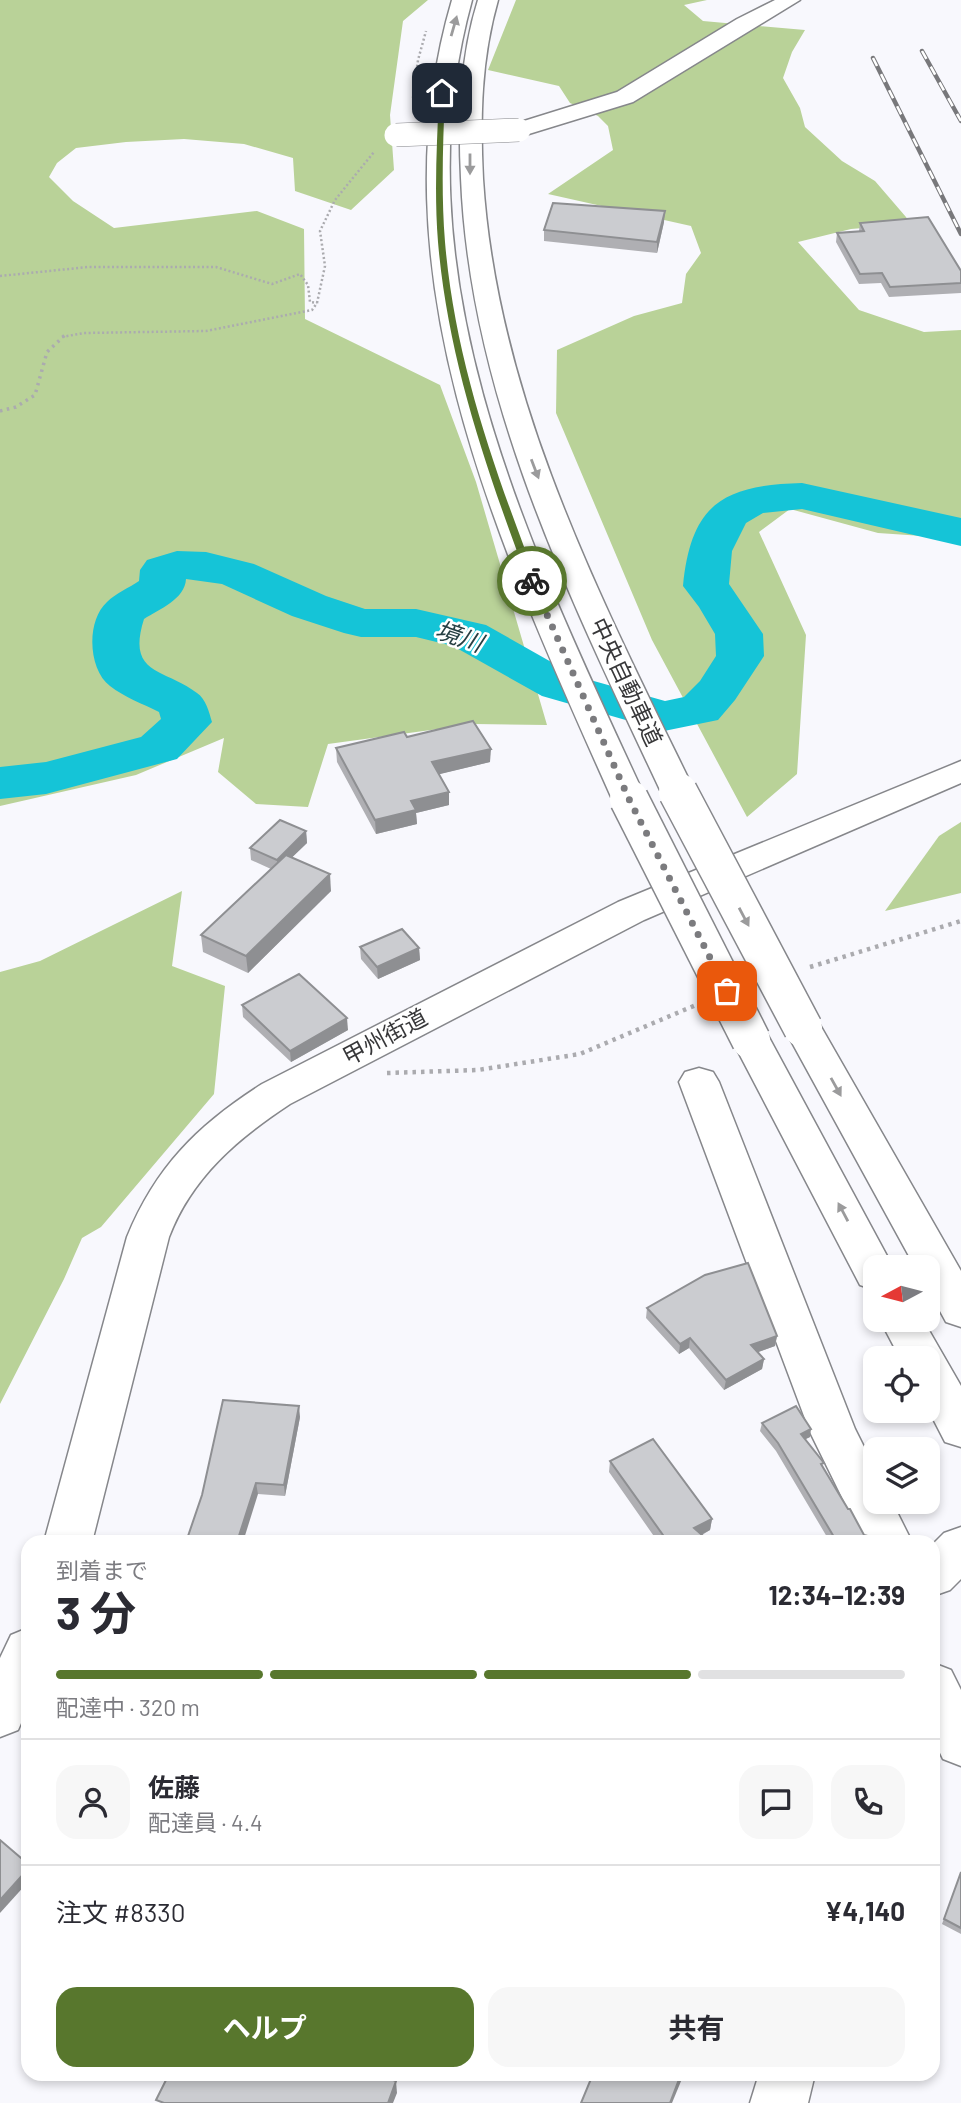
<!DOCTYPE html>
<html lang="ja">
<meta charset="utf-8">
<style>
body{margin:0;font-family:Barlow,"Noto Sans JP",sans-serif;background:#f7f7f7;color:#2b2b33;height:100vh;display:flex;flex-direction:column;font-size:26px;white-space:nowrap}
*{box-sizing:border-box;margin:0}
p{font-size:23px;color:#7c7c81}
.icon{flex:none;width:38px;height:38px;fill:none;stroke:currentColor;stroke-width:2;stroke-linecap:round;stroke-linejoin:round}
.map{position:relative;flex:1;overflow:hidden}
.drawer{position:absolute;left:21px;top:1535px;width:919px;height:546px;display:flex;flex-direction:column;background:#fff;border-radius:21px;box-shadow:0 4px 10px #0003}
.drawer>*{flex:none}
.needle{width:46px;rotate:263deg}
.buttons{position:absolute;left:863px;top:1255px;display:grid;gap:14px}
.buttons a{display:grid;place-items:center;width:77px;height:77px;border-radius:14px;background:#fff;box-shadow:0 4px 10px #0003;font-size:35px}
.pin{position:absolute;display:grid;place-items:center;width:60px;height:60px;color:#fff;margin:-30px;border-radius:14px;box-shadow:0 4px 10px #0006}
.courier{position:absolute;display:grid;place-items:center;width:70px;height:70px;margin:-35px;border:5px solid #58772d;border-radius:50%;background:#fff;color:#222;box-shadow:0 2px 9px #0007}
.summary em{font-style:normal;font-weight:700}
.summary div{display:flex;flex-direction:column-reverse}
.summary{display:flex;align-items:center;justify-content:space-between;height:119px;padding:0 35px}
h1{font-size:46px;font-weight:700;line-height:52px}
.bar{display:grid;grid-template-columns:repeat(4,1fr);gap:10px 7px;align-content:center;height:84px;padding:0 35px}
.bar i{height:9px;border-radius:5px;background:#e1e1e2}
.bar .active{background:#58772d}
.bar p{grid-column:span 4}
.line{display:flex;align-items:center;gap:18px;padding:0 35px;border-top:2px solid #e1e1e2}
.line div{flex:1}
.round{display:grid;place-items:center;flex:none;width:74px;height:74px;border-radius:21px;background:#f7f7f7}
.action{display:flex;gap:14px;margin-top:auto;padding:14px 35px}
.action a{flex:1;height:80px;border-radius:21px;background:#58772d;color:#fff;font-size:28px;font-weight:700;line-height:80px;text-align:center}
.action a+a{background:#f7f7f7;color:#2b2b33}
.map>svg:first-child{display:block}
.green{fill:#b9d298}
.lines{fill:none;stroke-linecap:round;stroke-linejoin:round}
.river{fill:#15c4d7;fill-rule:evenodd}
.minor-casing{stroke:#86878b;stroke-width:3}
.major-casing{stroke:#86878b;stroke-width:3}
.highway-casing{stroke:#86878b;stroke-width:3}
.path-far2{stroke:#ababaf;stroke-width:2.5;stroke-dasharray:2 2.5;stroke-linecap:butt}
.path-far1{stroke:#ababaf;stroke-width:3.5;stroke-dasharray:2.5 4.5;stroke-linecap:butt}
.path{stroke:#ababaf;stroke-width:4.5;stroke-dasharray:3.5 5;stroke-linecap:butt}
.minor{fill:#fff;fill-rule:evenodd}
.major{fill:#fff;fill-rule:evenodd}
.highway{fill:#fff;fill-rule:evenodd}
.rail-casing{stroke:#78787b;stroke-width:4.5}
.rail{stroke:#fff;stroke-width:2.5;stroke-dasharray:9;stroke-linecap:butt}
.minor-bridge-casing{stroke:#86878b;stroke-width:24;stroke-linecap:butt}
.highway-bridge-casing{stroke:#86878b;stroke-width:41;stroke-linecap:butt}
.minor-bridge{stroke:#fff;stroke-width:23}
.highway-bridge{stroke:#fff;stroke-width:38}
.wall{fill:#afafb3}
.shaded-wall{fill:#8e8f92}
.building{fill:#cbccd0;stroke:#8e8f92;stroke-width:2}
.oneway{fill:#9b9b9c}
.route{fill:#58772d}
.done{stroke:#7b7b7e;stroke-width:7;stroke-dasharray:0 12.6}
.labels{text-anchor:middle;stroke-width:5;stroke-linejoin:round;paint-order:stroke}
.street-label{font-size:23px;fill:#373739;stroke:#fff}
.water-label{font-size:24px;font-style:italic;fill:#263f43;stroke:#fff}
</style>
<div class="map">
<svg width="961" height="2103" viewBox="0 0 961 2103">
<rect width="100%" height="100%" fill="#f8f8fd"/>
<g class="green">
<polygon points="0,0 428,0 403,21 390,115 394,170 351,210 295,191 293,158 244,144 184,139 126,142 76,148 57,163 49,177 73,201 114,228 257,211 304,229 305,319 440,385 476,482 547,725 475,724 328,744 308,807 256,804 218,772 224,738 136,775 0,806"/>
<polygon points="516,0 707,0 684,5 703,21 805,30 792,52 783,78 800,108 805,127 842,161 875,181 912,224 851,229 798,242 859,310 924,332 961,330 961,535 952,538 878,533 790,509 759,532 806,635 797,774 747,817 652,640 556,413 557,350 634,316 682,303 686,274 701,253 691,226 548,194 613,150 608,126 598,116 570,103 559,86 488,70"/>
<polygon points="961,822 961,893 885,911 939,836"/>
<polygon points="182,891 172,966 225,986 214,1094 101,1227 82,1238 64,1279 0,1404 0,972 40,961"/>
</g>
<g class="lines">
<path class="river" d="M802 483 961 518V546L802 509 763 513 746 523 732 551 729 584 763 634 764 656 735 700 718 720 664 731 542 696 453 646 416 637H361L344 633 292 616 222 584 186 579C185 599 160 609 144 619 126 676 165 668 197 693 206 699 209 712 212 722L177 759 46 794 0 799V767L46 762 141 737 161 719 159 712C143 704 124 697 110 686 88 669 86 621 107 602 116 593 129 588 139 581L140 570 147 560 177 551 206 552 254 564 326 596 365 609H416L486 625 576 676 665 701 684 697 700 681 716 656 715 634 699 607 683 586C691 504 723 485 802 483Z"/>
<defs>
<g id="minor">
<polygon points="775,0 800,0 633,102 519,137 511,135 508,130 511,125 617,92 737,19"/>
<polygon points="699,1068 713,1072 719,1082 855,1429 875,1469 875,1502 892,1502 912,1542 864,1542 810,1432 679,1082 685,1072"/>
<polygon points="933,1663 951,1670 961,1690 961,1766 943,1759 933,1738"/>
</g>
<g id="major">
<polygon points="961,1527 961,1579 950,1590 933,1596 933,1544 944,1533"/>
<polygon points="759,2074 815,2074 808,2103 750,2103"/>
</g>
<g id="highway">
<path d="M452 0H472C395 277 533 554 646 799L641 807 629 810 617 807 612 799C502 552 371 275 452 0Z"/>
<path d="M478 0H498C481 59 480 118 483 179 497 399 600 597 695 792L690 800 678 803 666 800 661 792C569 596 470 398 461 178 458 117 460 58 478 0Z"/>
<path d="M961 761V783L644 920 290 1104C237 1139 192 1177 169 1237L92 1542H44L127 1237C156 1166 198 1125 262 1084L618 902Z"/>
<polygon points="803,1014 816,1018 961,1271 961,1327 946,1322 928,1289 928,1267 915,1267 784,1028 790,1018"/>
<polygon points="751,1026 765,1030 893,1267 875,1267 875,1290 860,1285 732,1040 737,1030"/>
<polygon points="880,1320 923,1320 961,1386 961,1447 945,1442 928,1409 928,1358 900,1358"/>
<polygon points="28,1628 28,1707 18,1730 0,1737 0,1658 11,1635"/>
</g>
</defs>
<use href="#minor" class="minor-casing"/>
<use href="#major" class="major-casing"/>
<use href="#highway" class="highway-casing"/>
<g class="path-far2">
<polyline points="413,98 418,60 426,31"/>
<polyline points="0,276 88,267 216,267 272,284 300,274 308,285 310,302 317,303"/>
<polyline points="62,337 84,333 206,331 312,310 317,303 325,266 320,231 335,200 374,152"/>
</g>
<polyline class="path-far1" points="0,411 16,407 35,395 47,352 65,335"/>
<g class="path">
<polyline points="810,967 961,921"/>
<polyline points="387,1073 478,1070 580,1054 696,1005"/>
</g>
<use href="#minor" class="minor"/>
<use href="#major" class="major"/>
<use href="#highway" class="highway"/>
<defs>
<g id="rail">
<polyline points="922,51 961,121"/>
<polyline points="873,58 961,234"/>
</g>
</defs>
<use href="#rail" class="rail-casing"/>
<use href="#rail" class="rail"/>
<defs>
<polyline id="minor-bridge" points="396,135 519,130"/>
<g id="highway-bridge">
<polyline points="678,792 803,1028"/>
<polyline points="629,799 751,1040"/>
</g>
</defs>
<use href="#minor-bridge" class="minor-bridge-casing"/>
<use href="#highway-bridge" class="highway-bridge-casing"/>
<use href="#minor-bridge" class="minor-bridge"/>
<use href="#highway-bridge" class="highway-bridge"/>
</g>
<g class="wall">
<polygon points="664,222 657,253 544,241 544,230"/>
<polygon points="860,223 961,271 961,293 889,297 881,283 859,284 836,242 837,233 859,231"/>
<polygon points="407,737 490,762 439,774 449,805 416,813 417,824 376,834 337,762 336,748"/>
<polygon points="306,831 307,843 292,857 331,891 248,973 203,952 201,935 271,869 251,860 250,848"/>
<polygon points="360,947 419,948 420,960 378,979 361,959"/>
<polygon points="242,1005 348,1030 291,1062 243,1017"/>
<polygon points="647,1308 777,1336 775,1346 758,1352 764,1359 762,1369 724,1390 689,1348 679,1354 646,1318"/>
<polygon points="300,1417 285,1496 258,1494 202,1495"/>
<polygon points="762,1423 810,1437 805,1439 864,1535 875,1542 830,1542 776,1451 760,1431"/>
<polygon points="610,1461 712,1519 710,1530 702,1535 710,1542 658,1542 609,1472"/>
<polygon points="961,1872 961,1934 942,1924"/>
</g>
<g class="shaded-wall">
<polygon points="665,211 664,222 657,253 657,242"/>
<polygon points="491,749 490,762 432,776 432,762"/>
<polygon points="449,792 449,805 416,813 417,824 376,834 375,820 411,801"/>
<polygon points="306,831 307,843 278,871 277,860"/>
<polygon points="330,874 331,891 248,973 246,956"/>
<polygon points="419,948 420,960 378,979 377,967"/>
<polygon points="347,1018 348,1030 291,1062 290,1051"/>
<polygon points="777,1336 775,1346 750,1355 751,1345"/>
<polygon points="690,1338 689,1348 679,1354 680,1344"/>
<polygon points="764,1359 762,1369 724,1390 726,1380"/>
<polygon points="299,1406 300,1417 285,1496 284,1485"/>
<polygon points="811,1429 810,1437 800,1442 801,1434"/>
<polygon points="256,1483 258,1494 243,1542 237,1542"/>
<polygon points="712,1519 710,1530 693,1539 694,1528"/>
<polygon points="28,1869 28,1882 0,1913 0,1900"/>
<polygon points="681,2074 684,2074 672,2103 670,2103"/>
<polygon points="396,2081 397,2093 393,2103 388,2103"/>
</g>
<g class="building">
<polygon points="553,203 665,211 657,242 544,230"/>
<polygon points="928,217 961,271 961,283 890,287 882,273 860,274 837,233 864,231 860,223"/>
<polygon points="473,721 491,749 432,762 449,792 411,801 416,810 375,820 336,748 404,732 407,737"/>
<polygon points="280,820 306,831 277,860 250,848"/>
<polygon points="286,855 330,874 246,956 201,935"/>
<polygon points="402,929 419,948 377,967 360,947"/>
<polygon points="299,974 347,1018 290,1051 242,1005"/>
<polygon points="748,1263 777,1336 751,1345 764,1359 726,1380 690,1338 680,1344 647,1308 705,1275"/>
<polygon points="223,1400 299,1406 284,1485 256,1483 237,1542 186,1542 202,1495"/>
<polygon points="796,1406 811,1429 801,1434 824,1463 821,1464 848,1509 850,1509 864,1535 872,1537 875,1542 837,1542 778,1443 762,1423"/>
<polygon points="653,1439 712,1519 694,1528 710,1542 668,1542 610,1461"/>
<polygon points="0,1840 28,1864 28,1869 0,1900"/>
<polygon points="961,1872 961,1928 944,1919"/>
<polygon points="169,2074 377,2074 396,2081 388,2103 164,2103 156,2100"/>
<polygon points="593,2074 681,2074 670,2103 581,2103"/>
</g>
<defs><path id="oneway-solid" d="M-6-.8H1V-3.2L6.5 0L1 3.2V.8H-6Z" transform="scale(1.75)"/></defs>
<g class="oneway">
<use href="#oneway-solid" transform="translate(454 26) rotate(-74)"/>
<use href="#oneway-solid" transform="translate(470 164) rotate(90)"/>
<use href="#oneway-solid" transform="translate(535 469) rotate(69)"/>
<use href="#oneway-solid" transform="translate(744 917) rotate(62)"/>
<use href="#oneway-solid" transform="translate(836 1087) rotate(61)"/>
<use href="#oneway-solid" transform="translate(843 1212) rotate(-118)"/>
</g>
<path class="route" d="M442 91 445 93C443 143 441 192 445 242 455 361 495 471 537 581L532 584 528 581C487 471 448 360 438 242 434 192 437 143 439 93Z"/>
<g class="lines">
<polyline class="done" points="532,581 629,799 727,991"/>
</g>
<g class="labels">
<g class="street-label">
<text transform="translate(626 682) rotate(65)" y="8">中央自動車道</text>
<text transform="translate(385 1037) rotate(-28)" y="8">甲州街道</text>
</g>
<g class="water-label">
<text transform="translate(459 637) rotate(19)" y="8">境川</text>
</g>
</g>
</svg>
<div class="buttons">
<a><svg class="needle" viewBox="-14 -14 28 28"><path d="M0-13l5 13h-10z" fill="#e53935"/><path d="M0 13l5-13h-10z" fill="#7c7c81"/></svg></a>
<a><svg class="icon" aria-label="locate" viewBox="0 0 24 24"><circle cx="12" cy="12" r="6"/><path d="M12 2v4M12 18v4M2 12h4M18 12h4"/></svg></a>
<a><svg class="icon" aria-label="layers" viewBox="0 0 24 24"><path d="M12 4l9 5-9 5-9-5zM3 14l9 5 9-5"/></svg></a>
</div>
<div class="pin" style="left:727px;top:991px;background:#ea580c"><svg class="icon" aria-label="bag" viewBox="0 0 24 24"><path d="M5 8h14l-1 12H6zM9 8a3 3 0 0 1 6 0"/></svg></div>
<div class="pin" style="left:442px;top:93px;background:#1f2937"><svg class="icon" aria-label="home" viewBox="0 0 24 24"><path d="M3 11l9-7 9 7M6 9v11h12V9"/></svg></div>
<div class="courier" style="left:532px;top:581px"><svg class="icon" aria-label="bike" viewBox="0 0 24 24"><circle cx="6" cy="16" r="4"/><circle cx="18" cy="16" r="4"/><path d="M6 16l4-8h5l3 8M10 8l3 8H6M13 5h3"/></svg></div>
<section class="drawer">
<div class="summary"><div><h1>3 分</h1><p>到着まで</p></div><em>12:34–12:39</em></div>
<div class="bar"><i class="active"></i><i class="active"></i><i class="active"></i><i></i><p>配達中 · 320 m</p></div>
<div class="line" style="height:126px"><a class="round"><svg class="icon" aria-label="person" viewBox="0 0 24 24"><circle cx="12" cy="8" r="4"/><path d="M4 21q1-7 8-7t8 7"/></svg></a><div><b>佐藤</b><p>配達員 · 4.4</p></div><a class="round"><svg class="icon" aria-label="chat" viewBox="0 0 24 24"><path d="M4 5h16v11H9l-5 4z"/></svg></a><a class="round"><svg class="icon" aria-label="phone" viewBox="0 0 24 24"><path d="M5 4h4l2 5-3 2q2 4 5 5l2-3 5 2v4C11 20 4 13 5 4z"/></svg></a></div>
<div class="line" style="height:91px"><div>注文 #8330</div><b>¥4,140</b></div>
<div class="action"><a>ヘルプ</a><a>共有</a></div>
</section>
</div>
